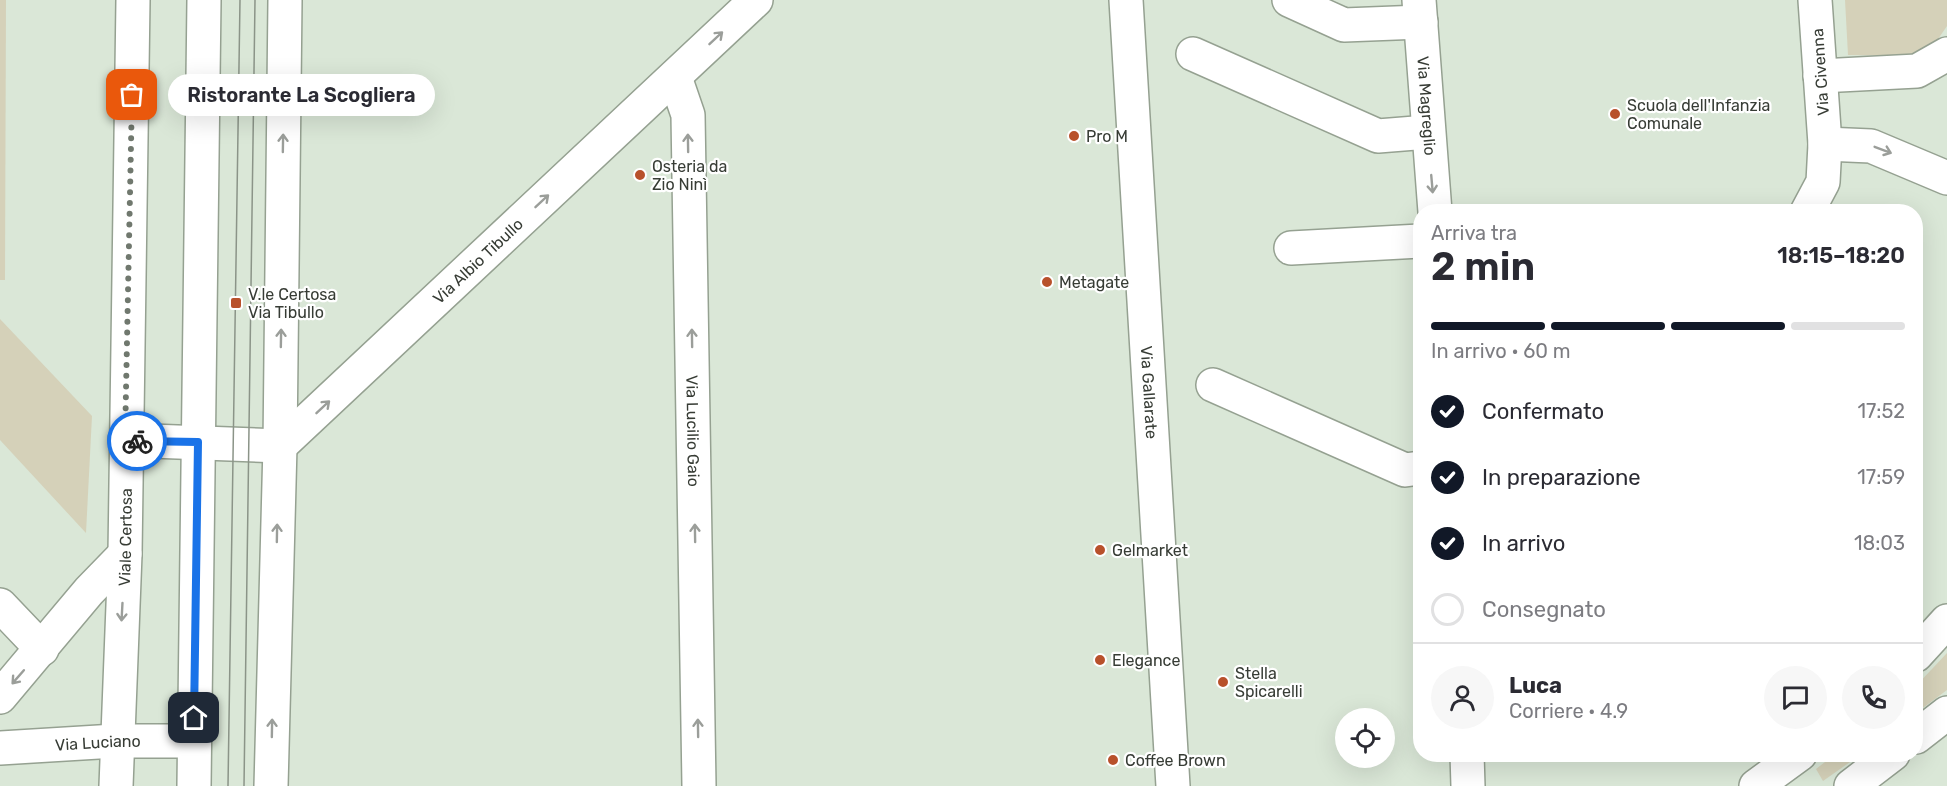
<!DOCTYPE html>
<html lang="it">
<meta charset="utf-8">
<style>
body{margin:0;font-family:Rubik,sans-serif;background:#f7f7f7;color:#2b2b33;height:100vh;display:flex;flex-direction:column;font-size:22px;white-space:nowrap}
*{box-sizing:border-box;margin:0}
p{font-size:20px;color:#7c7c81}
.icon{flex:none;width:33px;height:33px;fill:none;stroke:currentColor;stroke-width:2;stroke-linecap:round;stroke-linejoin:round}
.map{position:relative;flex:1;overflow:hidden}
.panel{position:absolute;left:1413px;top:204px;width:510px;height:558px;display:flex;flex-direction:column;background:#fff;border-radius:24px;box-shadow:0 6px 24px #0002}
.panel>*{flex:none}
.buttons{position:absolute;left:1335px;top:708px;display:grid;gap:12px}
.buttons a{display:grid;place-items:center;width:60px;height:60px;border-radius:50%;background:#fff;box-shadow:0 6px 24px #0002;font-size:30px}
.pin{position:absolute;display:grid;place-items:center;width:51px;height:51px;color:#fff;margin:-26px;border-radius:12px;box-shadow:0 3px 9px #0006}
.courier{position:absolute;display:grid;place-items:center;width:60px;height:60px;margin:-30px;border:4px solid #1a73e8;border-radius:50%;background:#fff;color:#222;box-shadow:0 2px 8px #0007}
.bubble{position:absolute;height:42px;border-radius:21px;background:#fff;box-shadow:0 6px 24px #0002;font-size:20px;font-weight:600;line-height:42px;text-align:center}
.head em{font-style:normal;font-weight:600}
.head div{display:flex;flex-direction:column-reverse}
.head{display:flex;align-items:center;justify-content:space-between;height:102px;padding:0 18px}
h1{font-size:39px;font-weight:600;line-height:45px}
.bar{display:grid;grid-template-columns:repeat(4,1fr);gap:9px 6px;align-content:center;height:72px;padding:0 18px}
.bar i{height:8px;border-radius:4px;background:#e1e1e2}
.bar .current{background:#111827}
.bar p{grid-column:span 4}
.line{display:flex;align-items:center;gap:15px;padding:0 18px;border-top:2px solid #e1e1e2}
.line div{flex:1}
.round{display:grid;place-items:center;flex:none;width:63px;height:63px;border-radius:32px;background:#f7f7f7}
ol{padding:0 18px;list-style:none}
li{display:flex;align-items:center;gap:18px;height:66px}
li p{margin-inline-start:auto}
li .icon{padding:6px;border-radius:50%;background:#111827;color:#fff;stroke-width:4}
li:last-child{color:#7c7c81}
li i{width:33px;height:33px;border:3px solid #e1e1e2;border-radius:50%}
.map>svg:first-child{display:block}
.green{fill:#d5d1b9}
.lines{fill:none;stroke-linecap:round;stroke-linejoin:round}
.minor-casing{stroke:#95a191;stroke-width:36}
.major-casing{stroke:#95a191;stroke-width:36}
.highway-casing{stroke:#95a191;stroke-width:36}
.minor{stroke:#fff;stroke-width:33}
.major{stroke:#fff;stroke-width:33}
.highway{stroke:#fff;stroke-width:33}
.tram{stroke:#8b9488;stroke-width:1.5}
.oneway{stroke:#9b9e9a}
.done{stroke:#70786e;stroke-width:6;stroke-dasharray:0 10.8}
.route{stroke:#1a73e8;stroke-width:8}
.poi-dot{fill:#b8512b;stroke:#fff;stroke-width:2}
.labels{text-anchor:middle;stroke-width:4.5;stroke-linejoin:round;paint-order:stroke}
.street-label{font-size:16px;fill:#373c35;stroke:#fff}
.poi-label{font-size:16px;fill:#373c35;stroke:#fff;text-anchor:start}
</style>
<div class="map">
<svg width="1947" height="786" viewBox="0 0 1947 786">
<rect width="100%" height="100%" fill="#dae7d7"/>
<g class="green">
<polygon points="0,0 6,0 5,280 0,280"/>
<polygon points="1845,0 1947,0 1947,26 1936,42 1923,52 1906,56 1848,55"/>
<polygon points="0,319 92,416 86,533 0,440"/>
<polygon points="1947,653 1947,690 1916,713 1916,686"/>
<polygon points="1834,755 1860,755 1823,781 1816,769"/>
</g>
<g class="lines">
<defs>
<g id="minor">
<path id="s1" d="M1126 0 1173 786"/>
<polyline points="1289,0 1344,25 1421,22"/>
<path id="s2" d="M1419 0 1435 212"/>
<polyline points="1193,54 1378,136 1428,132"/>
<polyline points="1820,76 1917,71 1947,54"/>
<path id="s3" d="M675 77 688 115 699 786"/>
<polyline points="1825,144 1871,146 1947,178"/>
<polyline points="1807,212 1823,182 1825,144 1815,0"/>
<polyline points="1291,248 1420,241"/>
<polyline points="1213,385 1405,470 1420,468"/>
<path id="s4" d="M125 440 280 446 756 0"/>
<polyline points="0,605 42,649"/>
<polyline points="0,697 89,591 125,554"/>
<path id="s5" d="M0 748 115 741H194"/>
<polyline points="1467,754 1468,786"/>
<path id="s6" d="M116 786 125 554 133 0"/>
<polyline points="271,786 280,446 285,0"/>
</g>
<g id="major">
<polyline points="1916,655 1947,621"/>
<polyline points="194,786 204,0"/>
<polyline points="1756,786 1800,754"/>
</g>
<g id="highway">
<polyline points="1916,737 1947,713"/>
<polyline points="1851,786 1893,754"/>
</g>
</defs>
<use href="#minor" class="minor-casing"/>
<use href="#major" class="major-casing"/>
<use href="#highway" class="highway-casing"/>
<use href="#minor" class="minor"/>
<use href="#major" class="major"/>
<use href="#highway" class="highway"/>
<g class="tram">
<polyline points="228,786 240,0"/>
<polyline points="244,786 255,0"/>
</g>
</g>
<defs><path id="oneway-shaft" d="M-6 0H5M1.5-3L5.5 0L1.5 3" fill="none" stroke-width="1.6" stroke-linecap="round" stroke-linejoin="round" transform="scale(1.5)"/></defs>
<g class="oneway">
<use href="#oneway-shaft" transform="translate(716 38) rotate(-43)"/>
<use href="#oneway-shaft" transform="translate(283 143) rotate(-89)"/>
<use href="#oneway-shaft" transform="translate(688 143) rotate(-91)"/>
<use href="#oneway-shaft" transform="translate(1883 150) rotate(21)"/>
<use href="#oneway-shaft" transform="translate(1432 184) rotate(85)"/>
<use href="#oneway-shaft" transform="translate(542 201) rotate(-43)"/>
<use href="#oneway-shaft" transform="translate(281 338) rotate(-89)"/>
<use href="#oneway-shaft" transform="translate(692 338) rotate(-91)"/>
<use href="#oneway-shaft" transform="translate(323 407) rotate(-43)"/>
<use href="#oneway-shaft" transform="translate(277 533) rotate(-89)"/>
<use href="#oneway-shaft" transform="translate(695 533) rotate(-91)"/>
<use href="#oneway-shaft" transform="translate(122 612) rotate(93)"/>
<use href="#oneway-shaft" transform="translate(18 677) rotate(131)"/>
<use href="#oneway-shaft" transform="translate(272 728) rotate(-89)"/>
<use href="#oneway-shaft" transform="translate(698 728) rotate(-91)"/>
</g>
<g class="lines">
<polyline class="done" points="132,95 125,440 137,441"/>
<polyline class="route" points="137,441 198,442 194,718"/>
</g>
<g class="poi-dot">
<circle cx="1615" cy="114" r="6"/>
<circle cx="1074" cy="136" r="6"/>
<circle cx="640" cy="175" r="6"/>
<circle cx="1047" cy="282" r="6"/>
<rect x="230" y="297" width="12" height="12" rx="3"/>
<circle cx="1100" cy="550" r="6"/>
<circle cx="1100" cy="660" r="6"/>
<circle cx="1223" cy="682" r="6"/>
<circle cx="1113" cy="760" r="6"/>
</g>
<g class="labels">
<g class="street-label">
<text transform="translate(1820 72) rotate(-94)" y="6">Via Civenna</text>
<text dy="6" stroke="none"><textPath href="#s2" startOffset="106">Via Magreglio</textPath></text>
<text dy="6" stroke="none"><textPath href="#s4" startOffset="426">Via Albio Tibullo</textPath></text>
<text dy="6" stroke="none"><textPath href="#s1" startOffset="393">Via Gallarate</textPath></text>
<text dy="6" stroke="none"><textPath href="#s3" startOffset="356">Via Lucilio Gaio</textPath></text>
<text dy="6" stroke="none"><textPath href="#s6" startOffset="249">Viale Certosa</textPath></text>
<text dy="6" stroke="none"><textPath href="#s5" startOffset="98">Via Luciano</textPath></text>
</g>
<g class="poi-label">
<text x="1627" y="111">Scuola dell'Infanzia<tspan x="1627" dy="18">Comunale</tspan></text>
<text x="1086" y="142">Pro M</text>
<text x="652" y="172">Osteria da<tspan x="652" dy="18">Zio Ninì</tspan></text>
<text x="1059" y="288">Metagate</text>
<text x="248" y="300">V.le Certosa<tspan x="248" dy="18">Via Tibullo</tspan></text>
<text x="1112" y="556">Gelmarket</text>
<text x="1112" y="666">Elegance</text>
<text x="1235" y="679">Stella<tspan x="1235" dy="18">Spicarelli</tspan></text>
<text x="1125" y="766">Coffee Brown</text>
</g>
</g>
</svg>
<div class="buttons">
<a><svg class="icon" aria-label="locate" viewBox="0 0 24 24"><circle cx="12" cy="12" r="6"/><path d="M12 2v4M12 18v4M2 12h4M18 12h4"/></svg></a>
</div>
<div class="pin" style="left:132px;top:95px;background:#ea580c"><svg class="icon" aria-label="bag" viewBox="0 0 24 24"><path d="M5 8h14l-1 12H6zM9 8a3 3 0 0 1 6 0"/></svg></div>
<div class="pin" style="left:194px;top:718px;background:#1f2937"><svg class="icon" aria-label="home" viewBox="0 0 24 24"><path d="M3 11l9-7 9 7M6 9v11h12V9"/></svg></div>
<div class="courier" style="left:137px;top:441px"><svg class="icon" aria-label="bike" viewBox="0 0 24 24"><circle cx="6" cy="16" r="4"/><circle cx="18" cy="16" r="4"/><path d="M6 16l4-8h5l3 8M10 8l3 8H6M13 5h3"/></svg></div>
<div class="bubble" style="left:168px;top:74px;width:267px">Ristorante La Scogliera</div>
<section class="panel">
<div class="head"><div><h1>2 min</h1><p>Arriva tra</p></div><em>18:15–18:20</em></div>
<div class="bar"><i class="current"></i><i class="current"></i><i class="current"></i><i></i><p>In arrivo · 60 m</p></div>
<ol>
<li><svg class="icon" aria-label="check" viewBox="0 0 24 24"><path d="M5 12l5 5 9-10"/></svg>Confermato<p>17:52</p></li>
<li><svg class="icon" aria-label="check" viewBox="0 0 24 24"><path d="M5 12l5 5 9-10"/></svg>In preparazione<p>17:59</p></li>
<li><svg class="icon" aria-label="check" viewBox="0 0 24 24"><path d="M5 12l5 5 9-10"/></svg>In arrivo<p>18:03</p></li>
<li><i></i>Consegnato</li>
</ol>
<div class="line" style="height:108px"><a class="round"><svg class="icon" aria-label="person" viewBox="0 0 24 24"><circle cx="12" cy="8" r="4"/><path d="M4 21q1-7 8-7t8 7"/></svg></a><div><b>Luca</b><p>Corriere · 4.9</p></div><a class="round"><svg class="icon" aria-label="chat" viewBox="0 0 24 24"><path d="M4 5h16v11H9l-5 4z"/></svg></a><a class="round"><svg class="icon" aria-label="phone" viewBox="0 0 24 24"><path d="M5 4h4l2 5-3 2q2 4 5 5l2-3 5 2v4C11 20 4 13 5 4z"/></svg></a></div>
</section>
</div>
